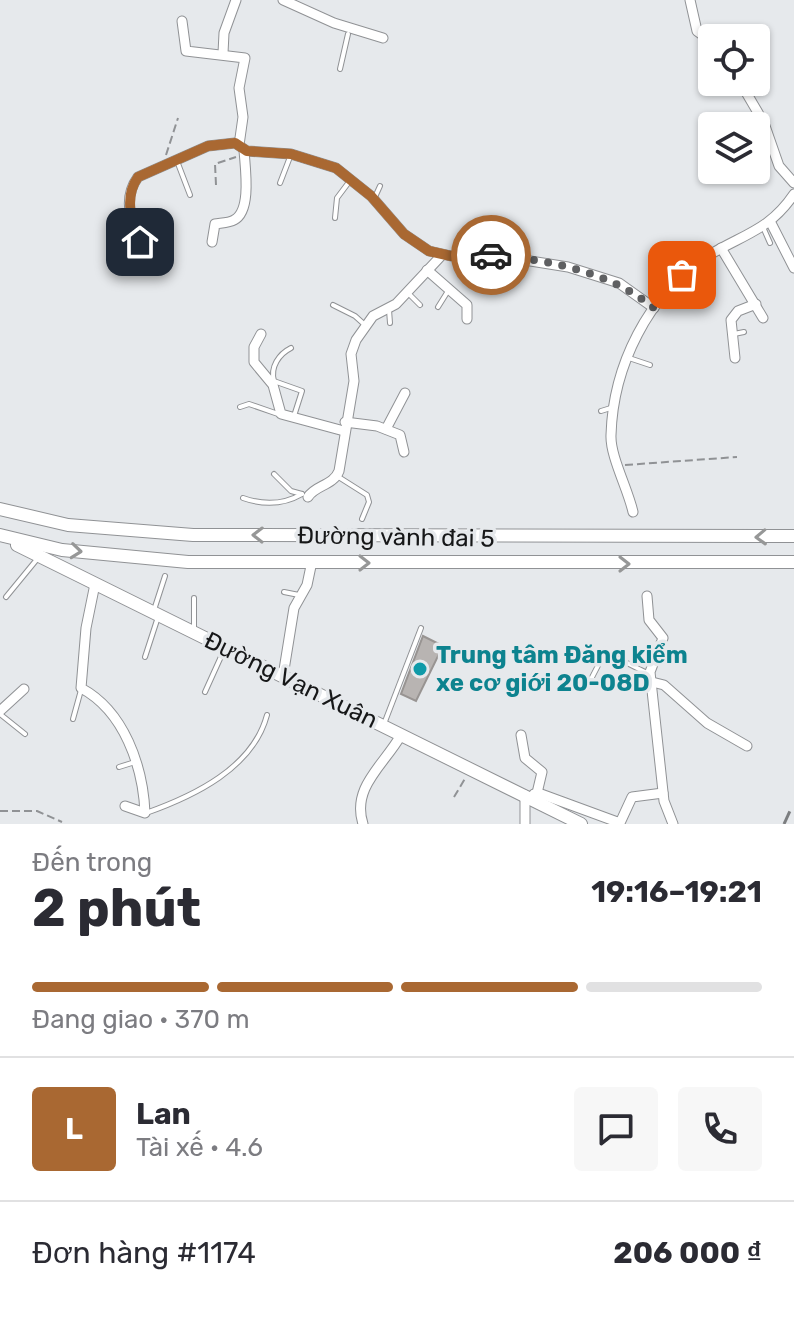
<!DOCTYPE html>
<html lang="vi">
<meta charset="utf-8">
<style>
body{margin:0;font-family:Rubik,sans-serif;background:#f7f7f7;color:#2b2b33;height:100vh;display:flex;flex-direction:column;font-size:30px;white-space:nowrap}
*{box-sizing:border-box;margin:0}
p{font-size:26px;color:#7c7c81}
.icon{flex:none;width:44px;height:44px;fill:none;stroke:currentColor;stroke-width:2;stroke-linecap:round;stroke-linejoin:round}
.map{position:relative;height:824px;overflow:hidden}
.panel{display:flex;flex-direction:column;background:#fff;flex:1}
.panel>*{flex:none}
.tools{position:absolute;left:698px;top:24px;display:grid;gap:16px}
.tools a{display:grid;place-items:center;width:72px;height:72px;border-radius:8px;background:#fff;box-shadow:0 2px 6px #0004;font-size:40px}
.pin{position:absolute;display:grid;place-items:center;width:68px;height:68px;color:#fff;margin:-34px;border-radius:16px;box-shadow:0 4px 12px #0006}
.courier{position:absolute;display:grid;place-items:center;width:80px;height:80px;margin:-40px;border:6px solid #a96832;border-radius:50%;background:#fff;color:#222;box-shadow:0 2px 10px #0007}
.overview em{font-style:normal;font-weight:700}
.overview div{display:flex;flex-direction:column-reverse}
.overview{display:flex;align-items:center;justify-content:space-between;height:136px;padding:0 32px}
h1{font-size:52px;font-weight:700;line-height:60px}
.bar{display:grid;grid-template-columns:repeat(4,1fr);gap:12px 8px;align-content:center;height:96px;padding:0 32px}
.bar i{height:10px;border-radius:6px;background:#e1e1e2}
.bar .selected{background:#a96832}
.bar p{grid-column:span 4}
.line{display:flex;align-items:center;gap:20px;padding:0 32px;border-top:2px solid #e1e1e2}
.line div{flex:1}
.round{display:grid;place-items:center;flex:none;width:84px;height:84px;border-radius:8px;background:#f7f7f7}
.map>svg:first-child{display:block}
.building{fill:#b8b4b2;stroke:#989492;stroke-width:2}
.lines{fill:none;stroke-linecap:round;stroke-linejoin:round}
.lane-casing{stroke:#909295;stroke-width:6}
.street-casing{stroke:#909295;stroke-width:11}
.secondary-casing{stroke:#909295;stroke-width:14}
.path{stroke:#909295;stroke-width:2;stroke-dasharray:8 4;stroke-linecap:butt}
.lane{stroke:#fff;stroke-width:4}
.street{stroke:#fff;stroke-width:9}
.secondary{stroke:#fff;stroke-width:12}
.rail{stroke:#7c7e80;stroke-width:3;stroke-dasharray:14 14;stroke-linecap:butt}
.oneway{stroke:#969797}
.done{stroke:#5f6062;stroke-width:8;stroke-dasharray:0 14.4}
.route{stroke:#a96832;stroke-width:10}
.culture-dot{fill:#0f9aa8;stroke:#e6e9ec;stroke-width:3}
.labels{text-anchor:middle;stroke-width:7;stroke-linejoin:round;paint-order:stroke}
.street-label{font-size:24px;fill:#161718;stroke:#e6e9ec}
.culture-label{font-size:24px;font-weight:bold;fill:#0d838f;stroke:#e6e9ec;text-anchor:start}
</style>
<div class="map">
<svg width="794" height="824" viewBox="0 0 794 824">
<rect width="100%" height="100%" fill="#e6e9ec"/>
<polygon class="building" points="423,636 443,646 416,701 401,694"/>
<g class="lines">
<defs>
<g id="lane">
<polyline points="340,69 348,34"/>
<polyline points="756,133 768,140"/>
<polyline points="758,151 771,152"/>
<polyline points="177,161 190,195"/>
<polyline points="280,183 290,157"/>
<polyline points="375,197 380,186"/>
<polyline points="335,218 337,198 349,182"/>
<polyline points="763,227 770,243"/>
<polyline points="409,294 420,305"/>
<polyline points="333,305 355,316 365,325"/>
<polyline points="438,307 448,291"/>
<polyline points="389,310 390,323"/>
<polyline points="734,334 744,332"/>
<polyline points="629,358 650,365"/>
<polyline points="271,380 302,391 294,416"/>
<path d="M274 381C270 367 279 354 291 348"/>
<polyline points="240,407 249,404 278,414"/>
<polyline points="601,411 614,407"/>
<polyline points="274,474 291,491 302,494"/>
<polyline points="337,476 367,495 369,502 362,519"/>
<path d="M243 498C263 505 283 505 302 494"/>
<polyline points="284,592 299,595"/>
<polyline points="6,597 38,558"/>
<polyline points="194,598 194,630"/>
<polyline points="154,610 165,576"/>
<polyline points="145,657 158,617"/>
<polyline points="561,678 587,687 605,652 649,674"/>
<polyline points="205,692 224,650"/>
<polyline points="0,714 25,734"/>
<polyline points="73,719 81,690"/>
<polyline points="384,724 421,628"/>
<polyline points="119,767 135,762"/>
<path d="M146 813C194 796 253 768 267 715"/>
</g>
<g id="street">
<polyline points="283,0 334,23 383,38"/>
<polyline points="690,0 697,31 712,42"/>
<polyline points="182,21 186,51 245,58 239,88 243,117 239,145"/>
<polyline points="223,53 224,33 236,0"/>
<polyline points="740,82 764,123 779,166 794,183"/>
<polyline points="771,223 794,268"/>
<path d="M212 242 215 224C220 223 229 223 234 220 252 211 245 167 244 150"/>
<polyline points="721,248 763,318"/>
<path d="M150 258C135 234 119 203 138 177L208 146 235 143 247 151 291 154 336 168 371 196 404 234 429 251 451 256 493 255 568 267 619 283 654 308"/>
<polyline points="427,270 467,305 467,319"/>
<polyline points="261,334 254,347 254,362 273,385 281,414 344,431"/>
<polyline points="735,358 731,320 738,311 756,304"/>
<polyline points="345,422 377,426 400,435 404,452"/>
<polyline points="386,429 405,393"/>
<path d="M308 497C315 485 333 486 339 471L354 381 351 354 356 340 373 316 396 304 442 255"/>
<path d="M633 512C628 489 610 456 611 435 613 366 648 295 706 257 743 234 769 231 794 194"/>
<path d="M95 584 86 628 81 688C124 711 143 766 145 813L125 806"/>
<polyline points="647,596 649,620 663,638 650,672 664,801 673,824"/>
<polyline points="283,676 294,608 307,585 311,566"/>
<polyline points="652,682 664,685 707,723 747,746"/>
<polyline points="0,711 24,689"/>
<polyline points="521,735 525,758 542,772 537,793"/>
<polyline points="525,795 525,824"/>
<polyline points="533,797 534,794 541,794 620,823 632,797 663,793"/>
<path d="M363 824C351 787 385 764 401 735"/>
</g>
<g id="secondary">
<polyline points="0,509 68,525 193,535 794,536"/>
<polyline points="0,535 62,550 188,562 794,562"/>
<polyline points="17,545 581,824"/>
</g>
</defs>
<use href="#lane" class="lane-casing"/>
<use href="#street" class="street-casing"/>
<use href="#secondary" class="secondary-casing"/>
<g class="path">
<polyline points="166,155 178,118"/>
<polyline points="216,185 215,164 236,157"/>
<polyline points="625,465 737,457"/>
<polyline points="454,797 466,777"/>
<polyline points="0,811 37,811 62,822"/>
</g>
<use href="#lane" class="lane"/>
<use href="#street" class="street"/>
<use href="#secondary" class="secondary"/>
<polyline class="rail" points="784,824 794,802"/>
</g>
<defs><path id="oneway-chevron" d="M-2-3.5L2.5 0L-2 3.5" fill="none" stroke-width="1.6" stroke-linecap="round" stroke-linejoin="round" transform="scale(2)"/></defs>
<g class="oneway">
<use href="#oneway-chevron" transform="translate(258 535) rotate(-179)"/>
<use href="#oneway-chevron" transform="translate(761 537) rotate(178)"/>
<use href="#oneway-chevron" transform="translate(76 551) rotate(6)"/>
<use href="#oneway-chevron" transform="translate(364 563)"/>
<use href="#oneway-chevron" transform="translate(624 564)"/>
</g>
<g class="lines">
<path class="done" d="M491 255C550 260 608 271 654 308L682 275"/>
<path class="route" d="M140 242C131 221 124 197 138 177L208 146 235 143 247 151 291 154 336 168 371 196 404 234 429 251 451 256 491 255"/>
</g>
<circle class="culture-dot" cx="420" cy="669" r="8"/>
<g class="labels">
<g class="street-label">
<text transform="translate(396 537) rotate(1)" y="8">Đường vành đai 5</text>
<text transform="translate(291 680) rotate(26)" y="8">Đường Vạn Xuân</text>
</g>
<g class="culture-label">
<text x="436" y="663">Trung tâm Đăng kiểm<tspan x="436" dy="28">xe cơ giới 20-08D</tspan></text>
</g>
</g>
</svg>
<div class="tools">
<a><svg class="icon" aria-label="locate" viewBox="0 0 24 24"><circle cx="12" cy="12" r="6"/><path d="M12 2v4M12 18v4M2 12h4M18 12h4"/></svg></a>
<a><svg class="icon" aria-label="layers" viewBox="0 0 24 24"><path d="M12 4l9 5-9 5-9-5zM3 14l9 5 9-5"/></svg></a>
</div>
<div class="pin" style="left:682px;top:275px;background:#ea580c"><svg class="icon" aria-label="bag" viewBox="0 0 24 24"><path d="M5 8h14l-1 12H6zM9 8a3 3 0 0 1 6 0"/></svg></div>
<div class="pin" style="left:140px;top:242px;background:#1f2937"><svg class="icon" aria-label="home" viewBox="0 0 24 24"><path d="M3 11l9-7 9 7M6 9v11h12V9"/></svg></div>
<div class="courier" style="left:491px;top:255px"><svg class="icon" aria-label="car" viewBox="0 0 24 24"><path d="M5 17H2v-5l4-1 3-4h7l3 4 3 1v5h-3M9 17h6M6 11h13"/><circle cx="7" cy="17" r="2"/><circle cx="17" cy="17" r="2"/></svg></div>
</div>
<section class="panel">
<div class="overview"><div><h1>2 phút</h1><p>Đến trong</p></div><em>19:16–19:21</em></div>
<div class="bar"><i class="selected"></i><i class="selected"></i><i class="selected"></i><i></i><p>Đang giao · 370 m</p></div>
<div class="line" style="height:144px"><b class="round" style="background:#a96832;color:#fff">L</b><div><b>Lan</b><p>Tài xế · 4.6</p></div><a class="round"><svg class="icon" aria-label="chat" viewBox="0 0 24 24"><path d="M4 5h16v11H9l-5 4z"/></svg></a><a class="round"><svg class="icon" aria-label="phone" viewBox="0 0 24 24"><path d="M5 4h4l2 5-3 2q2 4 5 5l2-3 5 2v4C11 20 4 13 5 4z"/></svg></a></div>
<div class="line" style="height:104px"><div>Đơn hàng #1174</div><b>206 000 ₫</b></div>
</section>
